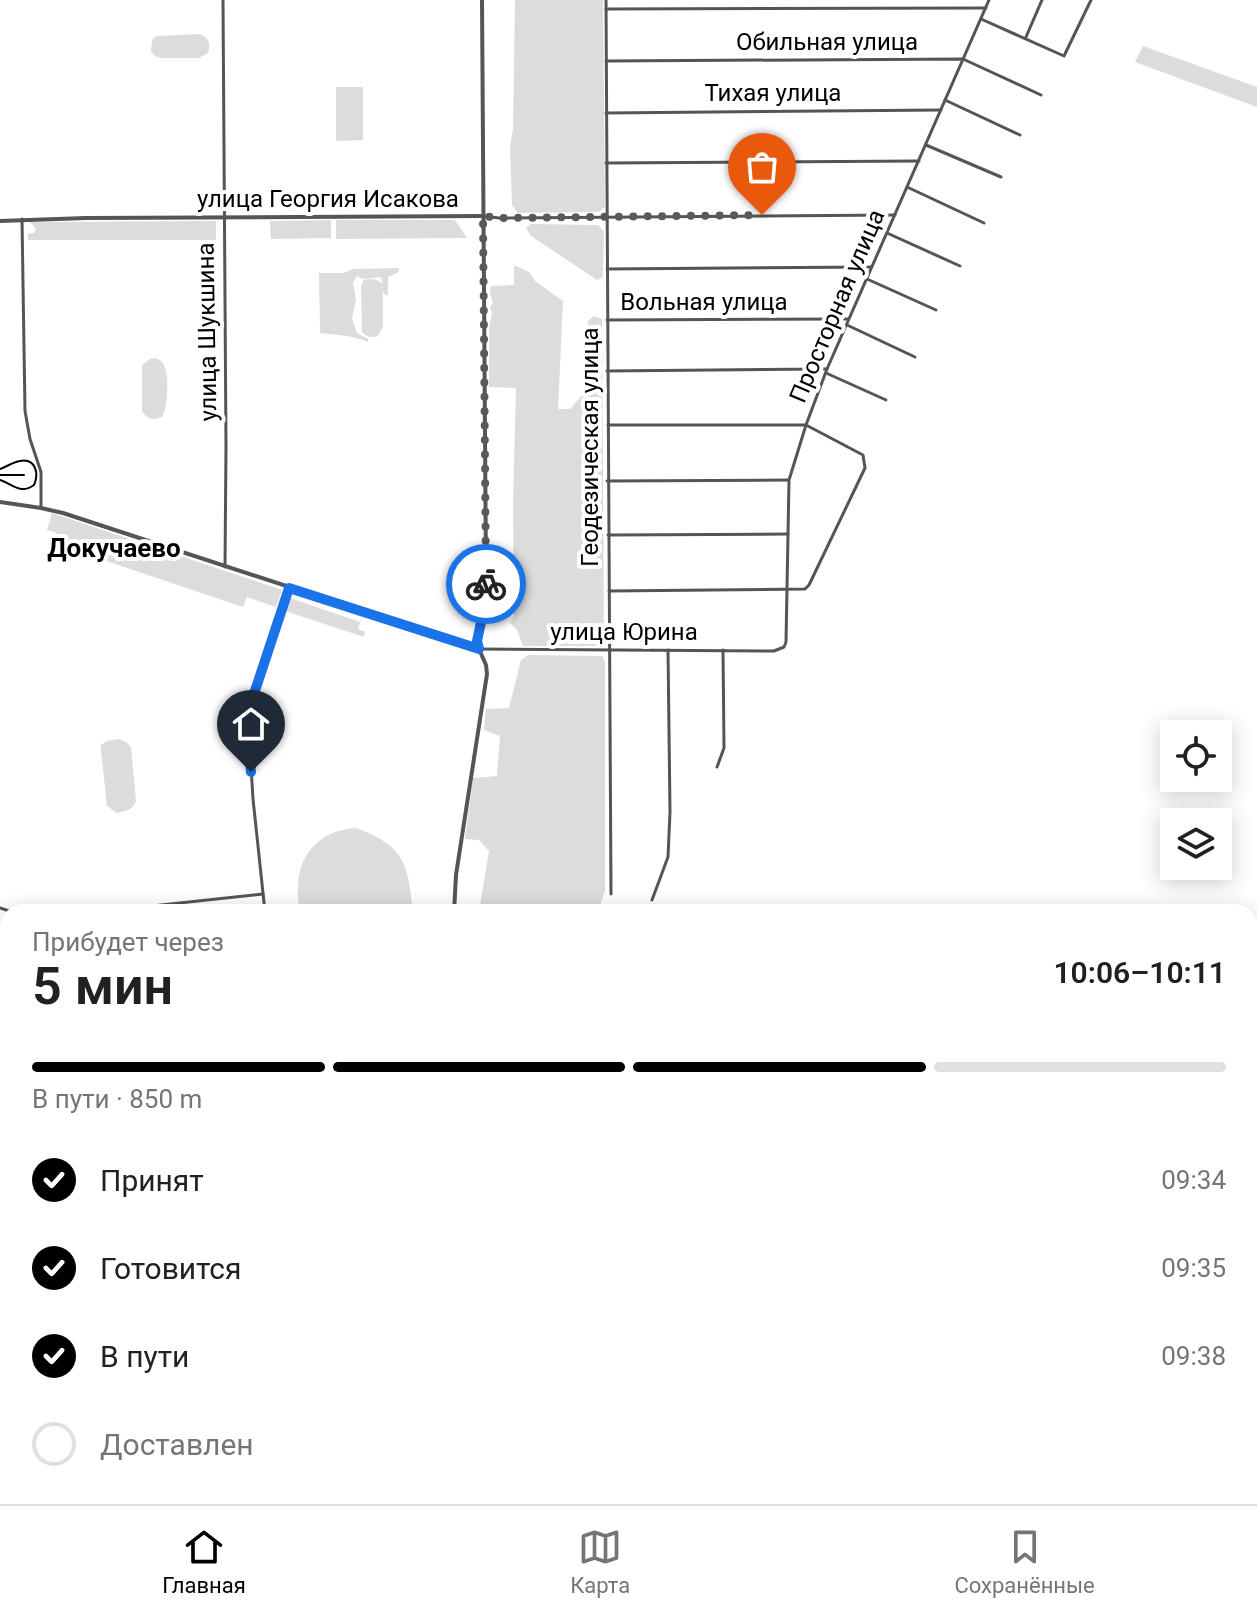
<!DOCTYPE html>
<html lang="ru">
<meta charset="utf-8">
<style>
body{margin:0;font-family:Roboto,sans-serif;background:#f2f2f2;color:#202124;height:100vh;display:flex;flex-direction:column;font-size:30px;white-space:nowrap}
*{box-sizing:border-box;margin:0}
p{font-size:26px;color:#757577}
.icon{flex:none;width:44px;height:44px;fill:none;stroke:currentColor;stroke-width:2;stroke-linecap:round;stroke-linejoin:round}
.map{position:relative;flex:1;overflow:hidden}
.panel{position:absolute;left:0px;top:904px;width:1258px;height:600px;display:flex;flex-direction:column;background:#fff;border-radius:24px 24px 0 0;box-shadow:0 4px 20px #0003}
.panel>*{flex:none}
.controls{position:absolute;left:1160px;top:720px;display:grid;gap:16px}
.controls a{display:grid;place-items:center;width:72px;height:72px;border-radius:0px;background:#fff;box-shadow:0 4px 20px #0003;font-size:40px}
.pin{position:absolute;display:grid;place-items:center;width:68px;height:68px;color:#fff;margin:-82px -34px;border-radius:50% 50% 50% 0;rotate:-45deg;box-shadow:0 0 8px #0007}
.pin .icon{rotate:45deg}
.courier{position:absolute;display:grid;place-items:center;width:80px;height:80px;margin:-40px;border:6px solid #1a73e8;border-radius:50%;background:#fff;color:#222;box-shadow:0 2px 10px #0007}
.head em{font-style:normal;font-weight:600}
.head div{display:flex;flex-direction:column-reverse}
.head{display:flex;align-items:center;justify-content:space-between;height:136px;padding:0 32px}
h1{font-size:52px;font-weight:600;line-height:60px}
.bar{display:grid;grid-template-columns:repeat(4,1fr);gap:12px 8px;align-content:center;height:96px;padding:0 32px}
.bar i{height:10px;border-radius:6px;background:#e0e0e0}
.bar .current{background:#000}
.bar p{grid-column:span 4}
ol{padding:0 32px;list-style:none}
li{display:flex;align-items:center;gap:24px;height:88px}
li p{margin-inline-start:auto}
li .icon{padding:8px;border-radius:50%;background:#000;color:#fff;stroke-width:4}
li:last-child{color:#757577}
li i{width:44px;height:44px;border:4px solid #e0e0e0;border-radius:50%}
.menu{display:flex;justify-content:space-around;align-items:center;height:112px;border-top:2px solid #e0e0e0;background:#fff;font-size:22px;color:#757577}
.menu a{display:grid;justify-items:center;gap:4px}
.menu .current{color:#000}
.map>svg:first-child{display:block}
.green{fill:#dcdcdc}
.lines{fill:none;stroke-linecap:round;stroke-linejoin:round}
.minor{stroke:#555;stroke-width:3}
.tertiary{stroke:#555;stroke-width:4}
.secondary{stroke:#222;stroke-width:5}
.tram{stroke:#000;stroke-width:2}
.rail{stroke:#000;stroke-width:2;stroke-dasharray:12 4 2 4;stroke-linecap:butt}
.done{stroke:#595959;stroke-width:8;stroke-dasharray:0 14.4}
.route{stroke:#1a73e8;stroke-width:10}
.labels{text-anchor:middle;stroke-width:8;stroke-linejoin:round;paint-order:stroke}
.street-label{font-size:24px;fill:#000;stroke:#fff}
.neighbourhood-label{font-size:26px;font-weight:bold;fill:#000;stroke:#fff}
</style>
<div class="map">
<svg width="1257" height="1504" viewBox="0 0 1257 1504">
<rect width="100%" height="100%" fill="#fff"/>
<g class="green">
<polygon points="515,0 603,0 605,207 599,212 518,213 512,205 510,146 513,129"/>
<path d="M199 34C209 37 211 44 208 53L199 58H161L155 56 151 51 152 40 157 36Z"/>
<polygon points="1143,46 1257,87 1257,107 1135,62"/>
<polygon points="336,87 363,87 363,140 336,141"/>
<polygon points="331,220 331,238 271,239 270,221"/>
<polygon points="336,220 452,220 456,221 467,238 336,239"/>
<polygon points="216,221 216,240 28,240 28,234 34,233 36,229 30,222"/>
<polygon points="531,224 598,225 604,231 603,277 597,280 531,236 526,228"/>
<path d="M514 265 529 272 535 281 563 301 558 409H570L584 393 588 321 594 316 602 319 604 640 598 646H523L517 630 510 623 514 616 513 503 516 388 489 387V328L492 312 490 307 493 302C491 297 488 291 491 286L514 285Z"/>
<path d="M399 268V272L388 277V295H385L383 291V327L378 336C371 338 367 337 362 332L361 285 364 280C372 278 377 279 383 284L381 277 363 279 357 276 353 283 356 300 352 318 357 333 368 339V342C351 335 337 335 320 333L319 273H344L353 269Z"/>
<path d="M155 358C161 361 163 361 165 368 169 378 168 408 162 417 153 421 147 419 142 411V365L150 359Z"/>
<polygon points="52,513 282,590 276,607 247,597 243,607 53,543 57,533 47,530"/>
<polygon points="290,598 360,622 358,629 365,632 364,637 285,611"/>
<polygon points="528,655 602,656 605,662 605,891 601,902 603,912 479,912 489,851 479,840 465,839 473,778 497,776 500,736 484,730 486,709 509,708 521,660"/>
<path d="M119 739 126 742 131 747 136 801C132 810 127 811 117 813L107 806 101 751V745L107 741Z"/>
<path d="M356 828C405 846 408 864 413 912H300C299 904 297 894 298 886 299 851 323 830 356 828Z"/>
<polygon points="8,1268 8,1485 0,1479 0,1269"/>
<polygon points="23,1496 389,1496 390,1504 34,1504"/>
</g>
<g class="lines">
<g class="minor">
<polyline points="223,0 226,447 225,567"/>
<polyline points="606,0 611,894"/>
<polyline points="606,9 986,8"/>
<polyline points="981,19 1064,56 1091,0"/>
<polyline points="1026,37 1042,0"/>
<polyline points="606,61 963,59 1041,95"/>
<polyline points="945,100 1020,135"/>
<polyline points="606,113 941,110"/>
<polyline points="926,145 1001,177"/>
<polyline points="606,163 919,161"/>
<polyline points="907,187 984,223"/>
<polyline points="483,216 499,218 895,215"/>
<polyline points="22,219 25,411 30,439 41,472 41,508"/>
<polyline points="887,233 960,266"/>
<polyline points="607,269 871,267"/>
<polyline points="867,279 936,310"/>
<polyline points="607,320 848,319"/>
<polyline points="847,325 915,357"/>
<polyline points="607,371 827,369"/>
<polyline points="826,373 886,400"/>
<polyline points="608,425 806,425 863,455 865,468 809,585 805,589 609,591"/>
<polyline points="607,481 788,480"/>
<polyline points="608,535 788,534"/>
<polyline points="479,649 774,651 784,647 786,642 789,480 806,425 827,369 989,0"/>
<polyline points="717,767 724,748 723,650"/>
<polyline points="652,900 668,857 670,812 668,650"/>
<polyline points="0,908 12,912"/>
<polyline points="96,912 263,894"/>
<polyline points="265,912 253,799 248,717 255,687 289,588"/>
<polyline points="0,1106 8,1115"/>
<polyline points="0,1228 8,1226"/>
<polyline points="579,1496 583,1504"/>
<polyline points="865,1496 866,1504"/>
<polyline points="953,1496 955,1504"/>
<polyline points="1150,1504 1154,1500"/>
</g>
<g class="tertiary">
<polyline points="0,221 86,218 483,216"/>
<polyline points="0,502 41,508 63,513 479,649"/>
<polyline points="454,912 456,875 487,674 486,665 479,649 477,641 484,610 486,577 482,0"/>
</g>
<g class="secondary">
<polyline points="1250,1231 1257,1229"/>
<polyline points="0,1498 9,1504"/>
<polyline points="564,1504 575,1496"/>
</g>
<g class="tram">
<path d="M0 469C6 467 13 462 20 461 36 458 39 474 34 485 20 495 13 484 0 480"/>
<polyline points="0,475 24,475"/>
<polyline points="14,1496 25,1504"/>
<polyline points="443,1504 458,1496"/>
</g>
<g class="rail">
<polyline points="1250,1097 1257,1094"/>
<polyline points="465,1504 481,1496"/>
</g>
</g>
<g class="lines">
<polyline class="done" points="486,584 483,216 503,218 762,215"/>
<polyline class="route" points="251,772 247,730 249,709 289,588 479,649 477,641 483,613 486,584"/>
</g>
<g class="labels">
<g class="street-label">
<text x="827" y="50">Обильная улица</text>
<text x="773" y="101">Тихая улица</text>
<text x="328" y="207">улица Георгия Исакова</text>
<text x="704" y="310">Вольная улица</text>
<text transform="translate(837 306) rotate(-67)" y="8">Просторная улица</text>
<text transform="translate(207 332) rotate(-91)" y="8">улица Шукшина</text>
<text transform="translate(590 447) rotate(-90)" y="8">Геодезическая улица</text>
<text x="624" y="640">улица Юрина</text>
</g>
<g class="neighbourhood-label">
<text x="114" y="557">Докучаево</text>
</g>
</g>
</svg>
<div class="controls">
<a><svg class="icon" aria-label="locate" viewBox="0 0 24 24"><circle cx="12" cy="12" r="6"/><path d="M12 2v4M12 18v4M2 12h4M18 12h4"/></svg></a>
<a><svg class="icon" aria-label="layers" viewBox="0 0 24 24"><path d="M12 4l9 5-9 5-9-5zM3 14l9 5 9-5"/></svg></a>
</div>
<div class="pin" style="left:762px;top:215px;background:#ea580c"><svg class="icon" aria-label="bag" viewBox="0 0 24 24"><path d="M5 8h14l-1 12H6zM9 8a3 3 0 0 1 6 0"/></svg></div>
<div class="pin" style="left:251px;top:772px;background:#1f2937"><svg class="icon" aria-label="home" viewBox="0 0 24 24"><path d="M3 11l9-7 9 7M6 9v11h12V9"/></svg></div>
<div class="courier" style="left:486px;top:584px"><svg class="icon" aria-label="bike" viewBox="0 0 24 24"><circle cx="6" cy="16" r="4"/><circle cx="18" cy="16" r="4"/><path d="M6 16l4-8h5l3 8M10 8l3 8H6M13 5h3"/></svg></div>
<section class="panel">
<div class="head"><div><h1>5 мин</h1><p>Прибудет через</p></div><em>10:06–10:11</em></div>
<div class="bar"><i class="current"></i><i class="current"></i><i class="current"></i><i></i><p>В пути · 850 m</p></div>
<ol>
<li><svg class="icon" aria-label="check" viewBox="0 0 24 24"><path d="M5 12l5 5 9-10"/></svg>Принят<p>09:34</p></li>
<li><svg class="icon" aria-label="check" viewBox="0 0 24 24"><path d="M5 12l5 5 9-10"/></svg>Готовится<p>09:35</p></li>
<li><svg class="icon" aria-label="check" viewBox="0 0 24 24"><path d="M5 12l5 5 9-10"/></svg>В пути<p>09:38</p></li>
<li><i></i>Доставлен</li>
</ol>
</section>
</div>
<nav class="menu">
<a class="current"><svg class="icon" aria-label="home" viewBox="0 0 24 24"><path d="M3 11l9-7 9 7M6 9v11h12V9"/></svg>Главная</a>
<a><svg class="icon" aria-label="map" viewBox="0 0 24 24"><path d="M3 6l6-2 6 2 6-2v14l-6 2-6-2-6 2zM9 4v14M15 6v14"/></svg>Карта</a>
<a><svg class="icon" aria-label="saved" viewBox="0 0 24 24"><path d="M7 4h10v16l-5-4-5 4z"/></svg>Сохранённые</a>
</nav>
